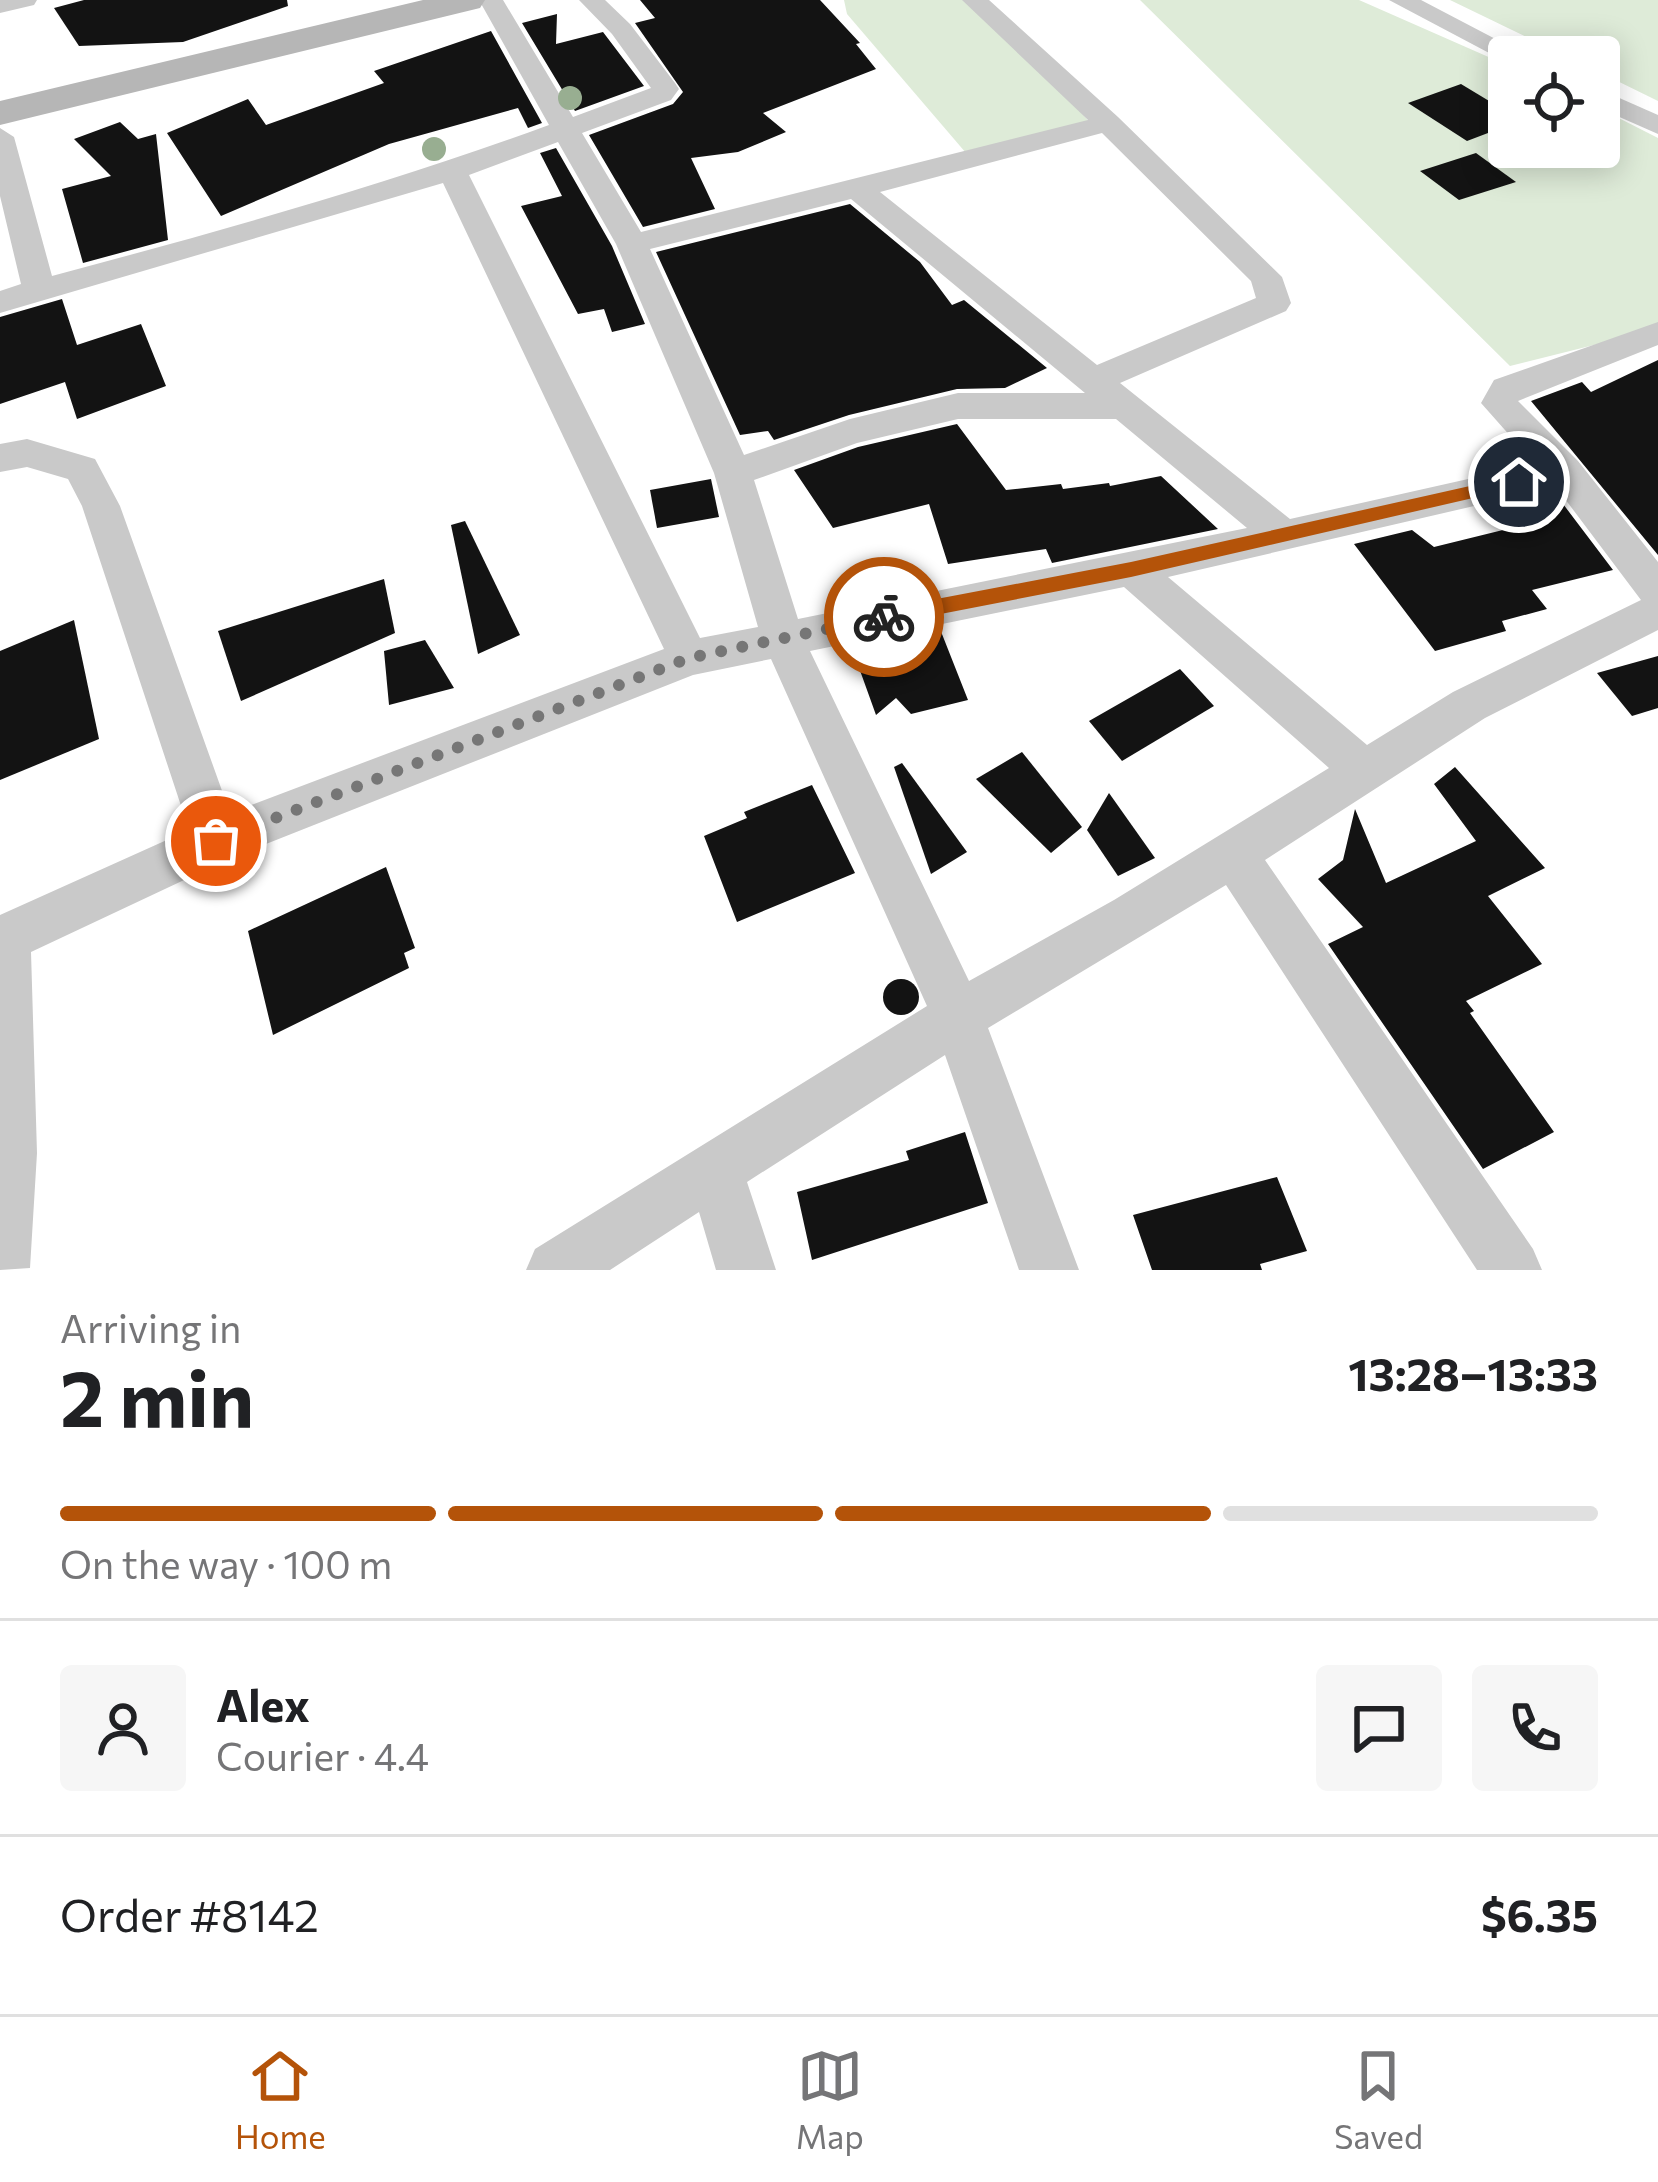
<!DOCTYPE html>
<meta charset="utf-8">
<style>
body{margin:0;font-family:Commissioner,sans-serif;background:#f6f6f6;color:#202124;height:100vh;display:flex;flex-direction:column;font-size:45px;white-space:nowrap}
*{box-sizing:border-box;margin:0}
p{font-size:39px;color:#757577}
.icon{flex:none;width:66px;height:66px;fill:none;stroke:currentColor;stroke-width:2;stroke-linecap:round;stroke-linejoin:round}
.map{position:relative;height:1270px;overflow:hidden}
.drawer{display:flex;flex-direction:column;background:#fff;flex:1}
.drawer>*{flex:none}
.buttons{position:absolute;left:1488px;top:36px;display:grid;gap:24px}
.buttons a{display:grid;place-items:center;width:132px;height:132px;border-radius:12px;background:#fff;box-shadow:0 6px 30px #0003;font-size:60px}
.pin{position:absolute;display:grid;place-items:center;width:102px;height:102px;color:#fff;margin:-51px;border:6px solid #fff;border-radius:50%;box-shadow:0 3px 12px #0007}
.courier{position:absolute;display:grid;place-items:center;width:120px;height:120px;margin:-60px;border:9px solid #b45309;border-radius:50%;background:#fff;color:#222;box-shadow:0 3px 15px #0007}
.headline em{font-style:normal;font-weight:700}
.headline div{display:flex;flex-direction:column-reverse}
.headline{display:flex;align-items:center;justify-content:space-between;height:204px;padding:0 60px}
h1{font-size:78px;font-weight:700;line-height:90px}
.bar{display:grid;grid-template-columns:repeat(4,1fr);gap:18px 12px;align-content:center;height:144px;padding:0 60px}
.bar i{height:15px;border-radius:9px;background:#e0e0e0}
.bar .on{background:#b45309}
.bar p{grid-column:span 4}
.line{display:flex;align-items:center;gap:30px;padding:0 60px;border-top:3px solid #e0e0e0}
.line div{flex:1}
.round{display:grid;place-items:center;flex:none;width:126px;height:126px;border-radius:12px;background:#f6f6f6}
.menu{display:flex;justify-content:space-around;align-items:center;height:168px;border-top:3px solid #e0e0e0;background:#fff;font-size:33px;color:#757577}
.menu a{display:grid;justify-items:center;gap:6px}
.menu .on{color:#b45309}
.map>svg:first-child{display:block}
.green{fill:#deebd8}
.building{fill:#131313}
.lines{fill:none;stroke-linecap:round;stroke-linejoin:round}
.street{fill:#c9c9c9;fill-rule:evenodd}
.secondary{fill:#b6b6b6;fill-rule:evenodd}
.tree{fill:#98ae91}
.route{fill:#b45309}
.done{stroke:#767676;stroke-width:12;stroke-dasharray:0 21.6}
</style>
<div class="map">
<svg width="1658" height="1270" viewBox="0 0 1658 1270">
<rect width="100%" height="100%" fill="#fff"/>
<g class="green">
<polygon points="844,0 984,0 1091,124 966,153 847,14"/>
<polygon points="1140,0 1359,0 1509,66 1509,147 1599,147 1599,108 1658,138 1658,329 1510,366"/>
<polygon points="1450,0 1658,0 1658,101 1599,72 1599,57 1568,57"/>
</g>
<g class="building">
<polygon points="84,0 287,0 288,6 183,42 79,46 54,8"/>
<polygon points="640,0 820,0 860,43 856,44 876,69 763,113 786,132 738,152 691,158 715,209 643,227 589,135 673,104 683,92 635,23 655,18"/>
<polygon points="557,14 556,44 603,32 644,86 575,111 522,23"/>
<polygon points="491,31 542,123 528,128 518,108 389,144 221,216 167,133 248,99 266,125 384,83 374,71"/>
<polygon points="1461,84 1509,113 1509,125 1467,141 1408,103"/>
<polygon points="120,122 138,139 156,134 168,240 83,263 62,189 111,176 74,139"/>
<polygon points="556,148 612,246 645,324 612,332 604,309 578,314 521,206 562,196 540,153"/>
<polygon points="1476,153 1516,182 1459,200 1420,171"/>
<polygon points="850,204 920,262 952,305 964,300 1047,368 1005,388 957,389 849,415 774,440 768,431 740,435 656,252"/>
<polygon points="62,299 77,345 141,324 166,386 77,419 65,382 0,404 0,317"/>
<polygon points="1658,360 1658,555 1531,401 1582,382 1591,392"/>
<polygon points="957,424 1006,490 1061,484 1063,489 1109,483 1110,486 1161,476 1218,529 1052,563 1046,549 948,564 929,504 833,528 794,470 858,447"/>
<polygon points="711,479 719,517 657,528 650,490"/>
<polygon points="1557,496 1613,570 1532,590 1547,609 1502,621 1506,631 1435,651 1354,544 1412,530 1434,547 1507,529 1492,512"/>
<polygon points="465,521 520,635 478,654 451,525"/>
<polygon points="384,579 395,633 241,701 218,631"/>
<polygon points="74,620 99,739 0,780 0,651"/>
<polygon points="940,629 968,700 911,714 896,698 876,715 853,651"/>
<polygon points="425,640 454,688 389,705 384,651"/>
<polygon points="1658,656 1658,708 1632,716 1597,673"/>
<polygon points="1180,669 1214,706 1122,761 1089,721"/>
<polygon points="1022,752 1082,827 1051,853 976,779"/>
<polygon points="902,763 967,852 931,874 894,767"/>
<polygon points="1455,767 1545,868 1488,896 1542,964 1466,1001 1474,1011 1470,1013 1554,1132 1483,1169 1328,944 1363,927 1318,879 1343,860 1355,809 1386,883 1476,841 1434,784"/>
<polygon points="812,785 855,873 737,922 704,836 747,818 744,812"/>
<polygon points="1109,793 1155,858 1118,876 1087,830"/>
<polygon points="386,867 415,948 404,953 409,968 273,1035 248,931"/>
<circle cx="901" cy="997" r="18"/>
<polygon points="965,1132 988,1203 812,1260 797,1192 909,1160 906,1151"/>
<polygon points="1277,1177 1307,1251 1260,1264 1262,1270 1152,1270 1133,1215"/>
</g>
<g class="lines">
<g class="street">
<polygon points="0,0 37,0 34,5 0,13"/>
<path d="M479 0H503L573 117 651 88 612 34 579 0H605L630 24 675 83 679 89 671 100 582 133 641 232 1088 120 962 0H989L1118 117 1282 277 1291 303 1286 311 1120 383 1290 519 1535 464 1481 403 1494 380 1658 322V345L1518 401 1578 461 1658 562V630L1485 718 1265 860 1533 1249 1542 1270H1477L1226 885 988 1028 1079 1270H1019L945 1055 747 1182 776 1270H716L699 1212 610 1270H526L535 1249 927 1006 771 659 693 675 233 857 31 952 37 1153 30 1268 0 1270V915L189 830 82 506 68 479 27 467 0 472V444L27 439 95 459 120 506 230 813 664 649 443 183 0 313V291L21 284 0 196V128L14 137 52 276C220 231 386 185 549 125ZM1102 133 1251 281 1256 298 1097 365 880 192ZM558 142 616 244 714 473 758 627 700 638 469 175ZM851 199 1085 393H958L850 419 744 455 650 249ZM958 419H1116L1247 528 798 619 754 480 857 443ZM1556 487 1641 600 1453 692 1367 745 1168 577ZM1124 587 1329 768 1114 900 969 981 810 651Z"/>
<polygon points="1389,0 1421,0 1530,57 1509,57 1508,63"/>
<polygon points="1599,89 1658,115 1658,134 1599,108"/>
</g>
<polygon class="secondary" points="423,0 485,0 480,8 0,125 0,101"/>
</g>
<g class="tree">
<circle cx="570" cy="98" r="12"/>
<circle cx="434" cy="149" r="12"/>
</g>
<polygon class="route" points="1519,475 1528,482 1525,486 1131,577 884,625 874,617 884,609 1131,562"/>
<g class="lines">
<polyline class="done" points="216,841 689,658 884,617"/>
</g>
</svg>
<div class="buttons">
<a><svg class="icon" aria-label="locate" viewBox="0 0 24 24"><circle cx="12" cy="12" r="6"/><path d="M12 2v4M12 18v4M2 12h4M18 12h4"/></svg></a>
</div>
<div class="pin" style="left:216px;top:841px;background:#ea580c"><svg class="icon" aria-label="bag" viewBox="0 0 24 24"><path d="M5 8h14l-1 12H6zM9 8a3 3 0 0 1 6 0"/></svg></div>
<div class="pin" style="left:1519px;top:482px;background:#1f2937"><svg class="icon" aria-label="home" viewBox="0 0 24 24"><path d="M3 11l9-7 9 7M6 9v11h12V9"/></svg></div>
<div class="courier" style="left:884px;top:617px"><svg class="icon" aria-label="bike" viewBox="0 0 24 24"><circle cx="6" cy="16" r="4"/><circle cx="18" cy="16" r="4"/><path d="M6 16l4-8h5l3 8M10 8l3 8H6M13 5h3"/></svg></div>
</div>
<section class="drawer">
<div class="headline"><div><h1>2 min</h1><p>Arriving in</p></div><em>13:28–13:33</em></div>
<div class="bar"><i class="on"></i><i class="on"></i><i class="on"></i><i></i><p>On the way · 100 m</p></div>
<div class="line" style="height:216px"><a class="round"><svg class="icon" aria-label="person" viewBox="0 0 24 24"><circle cx="12" cy="8" r="4"/><path d="M4 21q1-7 8-7t8 7"/></svg></a><div><b>Alex</b><p>Courier · 4.4</p></div><a class="round"><svg class="icon" aria-label="chat" viewBox="0 0 24 24"><path d="M4 5h16v11H9l-5 4z"/></svg></a><a class="round"><svg class="icon" aria-label="phone" viewBox="0 0 24 24"><path d="M5 4h4l2 5-3 2q2 4 5 5l2-3 5 2v4C11 20 4 13 5 4z"/></svg></a></div>
<div class="line" style="height:156px"><div>Order #8142</div><b>$6.35</b></div>
</section>
<nav class="menu">
<a class="on"><svg class="icon" aria-label="home" viewBox="0 0 24 24"><path d="M3 11l9-7 9 7M6 9v11h12V9"/></svg>Home</a>
<a><svg class="icon" aria-label="map" viewBox="0 0 24 24"><path d="M3 6l6-2 6 2 6-2v14l-6 2-6-2-6 2zM9 4v14M15 6v14"/></svg>Map</a>
<a><svg class="icon" aria-label="saved" viewBox="0 0 24 24"><path d="M7 4h10v16l-5-4-5 4z"/></svg>Saved</a>
</nav>
